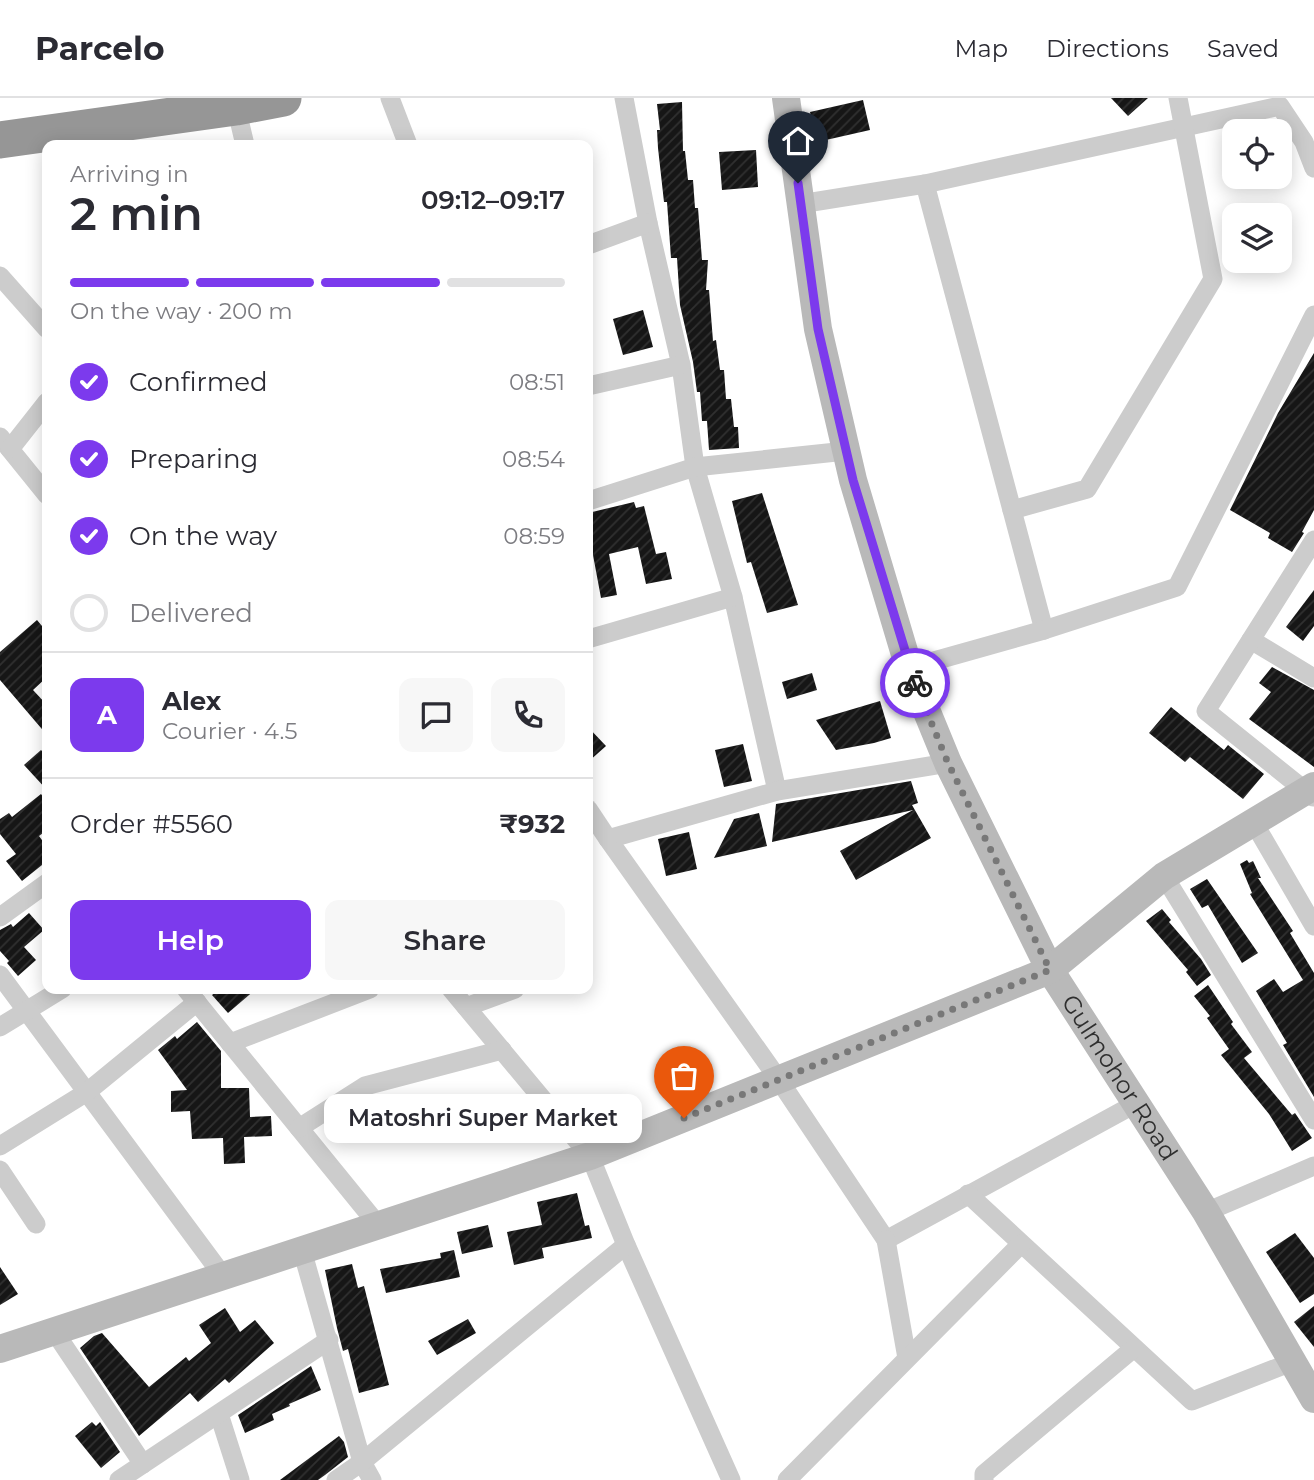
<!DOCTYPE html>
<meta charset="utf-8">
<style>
body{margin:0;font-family:Montserrat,sans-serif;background:#f7f7f7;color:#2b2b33;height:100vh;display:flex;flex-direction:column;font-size:26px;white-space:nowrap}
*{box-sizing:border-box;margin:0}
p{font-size:23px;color:#7c7c81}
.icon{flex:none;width:38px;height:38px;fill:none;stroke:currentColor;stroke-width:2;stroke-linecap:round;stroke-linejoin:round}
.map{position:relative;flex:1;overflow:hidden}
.sheet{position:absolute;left:42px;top:42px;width:551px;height:854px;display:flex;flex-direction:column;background:#fff;border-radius:14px;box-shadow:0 4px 18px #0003}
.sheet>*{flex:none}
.tools{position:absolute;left:1222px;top:21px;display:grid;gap:14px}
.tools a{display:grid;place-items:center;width:70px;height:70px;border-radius:14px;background:#fff;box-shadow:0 4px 18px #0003;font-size:35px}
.pin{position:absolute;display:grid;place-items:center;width:60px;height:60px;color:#fff;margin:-72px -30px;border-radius:50% 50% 50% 0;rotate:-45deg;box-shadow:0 0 7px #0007}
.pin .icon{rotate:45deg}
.courier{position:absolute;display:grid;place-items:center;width:70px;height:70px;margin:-35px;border:5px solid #7c3aed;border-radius:50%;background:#fff;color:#222;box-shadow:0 2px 9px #0007}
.bubble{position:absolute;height:49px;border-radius:14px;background:#fff;box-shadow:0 4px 18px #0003;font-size:23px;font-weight:600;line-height:49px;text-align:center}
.headline em{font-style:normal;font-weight:600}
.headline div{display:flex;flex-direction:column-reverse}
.headline{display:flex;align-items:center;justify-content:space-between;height:119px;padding:0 28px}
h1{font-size:46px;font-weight:600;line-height:52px}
.bar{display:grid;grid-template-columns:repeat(4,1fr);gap:10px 7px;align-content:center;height:84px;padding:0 28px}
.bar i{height:9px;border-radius:5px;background:#e1e1e2}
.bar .selected{background:#7c3aed}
.bar p{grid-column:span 4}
.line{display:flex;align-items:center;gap:18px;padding:0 28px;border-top:2px solid #e1e1e2}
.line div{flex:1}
.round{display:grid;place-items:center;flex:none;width:74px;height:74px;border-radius:14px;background:#f7f7f7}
ol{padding:0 28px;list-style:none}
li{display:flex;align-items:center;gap:21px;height:77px}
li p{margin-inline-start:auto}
li .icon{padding:7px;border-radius:50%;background:#7c3aed;color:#fff;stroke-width:4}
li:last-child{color:#7c7c81}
li i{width:38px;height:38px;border:4px solid #e1e1e2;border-radius:50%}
.action{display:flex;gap:14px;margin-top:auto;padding:14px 28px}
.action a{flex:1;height:80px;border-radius:14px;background:#7c3aed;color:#fff;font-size:28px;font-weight:600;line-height:80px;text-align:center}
.action a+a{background:#f7f7f7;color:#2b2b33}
header{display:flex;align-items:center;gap:42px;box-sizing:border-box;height:98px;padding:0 35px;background:#fff;border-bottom:2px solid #e1e1e2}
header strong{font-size:33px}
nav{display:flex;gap:38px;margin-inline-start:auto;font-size:24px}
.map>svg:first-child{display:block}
.building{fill:url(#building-hatch)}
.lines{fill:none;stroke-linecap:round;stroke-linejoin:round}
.street{stroke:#ccc;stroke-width:19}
.secondary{stroke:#b9b9b9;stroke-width:28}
.highway{stroke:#969696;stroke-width:37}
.done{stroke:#787878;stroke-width:7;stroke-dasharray:0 12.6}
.route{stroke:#7c3aed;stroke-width:9}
.labels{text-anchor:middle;stroke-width:7;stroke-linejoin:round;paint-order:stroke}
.street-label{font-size:24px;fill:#2f2f2f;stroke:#fff}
</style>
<header>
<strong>Parcelo</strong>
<nav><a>Map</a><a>Directions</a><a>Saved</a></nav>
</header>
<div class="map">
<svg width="1314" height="1382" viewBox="0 0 1314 1382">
<defs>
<pattern id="building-hatch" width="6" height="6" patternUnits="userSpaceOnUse" patternTransform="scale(1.75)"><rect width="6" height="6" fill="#161616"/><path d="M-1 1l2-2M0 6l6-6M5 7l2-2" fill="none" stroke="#303030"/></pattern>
</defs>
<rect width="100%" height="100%" fill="#fff"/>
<g class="building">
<polygon points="1111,0 1148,0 1128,18"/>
<polygon points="863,2 870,32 817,44 810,14"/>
<polygon points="682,4 683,53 685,53 688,82 693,82 695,110 698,110 702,162 708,162 706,192 709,192 713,243 716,242 720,272 724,272 726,301 731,301 734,329 738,329 739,350 709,352 707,323 702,323 700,294 697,294 693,264 680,207 677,160 671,160 667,104 664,104 658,50 657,32 660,32 657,6"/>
<polygon points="756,52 758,89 722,92 719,54"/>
<polygon points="643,212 653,249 623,257 613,221"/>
<polygon points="1314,255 1314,412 1302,434 1304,435 1292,454 1268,440 1270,435 1230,412 1278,315"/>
<polygon points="762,395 798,507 767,515 751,464 747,465 732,403"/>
<polygon points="634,404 636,410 644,408 656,456 666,454 672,481 646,486 638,449 609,456 617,497 601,500 593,457 588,458 588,415"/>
<polygon points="1314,492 1314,528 1303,543 1286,529"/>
<polygon points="37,522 47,534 47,579 33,592 47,607 47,637 0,582 0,554"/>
<polygon points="1272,569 1314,592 1314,669 1249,621 1271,594 1259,585"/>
<polygon points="812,575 817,592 787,601 782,584"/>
<polygon points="880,603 891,640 874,645 836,652 816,622"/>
<polygon points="1171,609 1224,652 1228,647 1264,676 1243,701 1190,659 1185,664 1149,635"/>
<polygon points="588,629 606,648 588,664"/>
<polygon points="743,646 752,683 724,689 715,652"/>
<polygon points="41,652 47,658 47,692 24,667"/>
<polygon points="911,683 918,705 912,707 931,740 856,782 840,753 913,712 772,744 776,706"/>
<polygon points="41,696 47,704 47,732 39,738 47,749 47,763 22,783 6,763 16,756 0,736 0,721 9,715 12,719"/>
<polygon points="759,715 767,748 714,760 734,721"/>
<polygon points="689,734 697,771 666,778 658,741"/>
<polygon points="1247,762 1249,765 1253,763 1261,780 1258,780 1293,833 1290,835 1314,875 1314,999 1283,947 1287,945 1256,893 1274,881 1283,894 1303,882 1250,796 1252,795 1240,766"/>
<polygon points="1207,781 1258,855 1242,865 1208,807 1202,810 1190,791"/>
<polygon points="1162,811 1171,822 1169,824 1201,861 1211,877 1197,888 1186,874 1188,872 1146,823"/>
<polygon points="29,815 44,832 24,849 36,862 18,878 7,865 9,863 0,853 0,832 11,826 13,829"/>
<polygon points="1208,887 1233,924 1231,926 1252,954 1244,960 1292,1017 1295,1015 1312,1040 1292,1053 1269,1016 1221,957 1229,951 1207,920 1210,918 1194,898"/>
<polygon points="220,891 256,891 228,915 212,897"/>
<polygon points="197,924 221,953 221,990 249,990 250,1019 271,1018 272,1038 244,1039 245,1065 224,1066 223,1040 192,1041 190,1013 171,1014 171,993 187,992 158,952 175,938 177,941"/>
<polygon points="577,1095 585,1128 589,1127 592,1140 542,1150 544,1160 514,1167 507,1134 542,1127 537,1104"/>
<polygon points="488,1127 493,1149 462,1156 457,1134"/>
<polygon points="1295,1135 1314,1160 1314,1196 1300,1205 1266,1154"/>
<polygon points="454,1152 460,1179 386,1195 380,1171 441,1160 440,1155"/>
<polygon points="352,1166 358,1190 364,1188 389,1287 359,1295 348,1251 343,1253 337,1230 325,1172"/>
<polygon points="0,1169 18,1196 0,1207"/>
<polygon points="1314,1208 1314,1249 1294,1224"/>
<polygon points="225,1210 240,1234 255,1222 274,1245 229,1285 225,1281 198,1304 190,1295 139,1338 80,1250 94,1238 102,1235 149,1289 186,1259 189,1263 211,1245 199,1227"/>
<polygon points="468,1221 476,1235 437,1257 428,1243"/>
<polygon points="311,1268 321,1292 289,1306 290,1308 272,1316 274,1322 245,1335 238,1317"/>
<polygon points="92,1324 96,1328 100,1324 120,1354 101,1370 75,1338"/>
<polygon points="339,1338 344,1344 348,1359 325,1377 318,1382 280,1382"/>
</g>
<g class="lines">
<g class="street">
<polyline points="390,0 408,47"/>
<polyline points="624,0 648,125 681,267 695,369 733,499 777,693"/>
<polyline points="236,9 245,47"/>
<polyline points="925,86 1044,532"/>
<polyline points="800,106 925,86 1280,8 1304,44 1314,70"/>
<polyline points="588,147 648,125"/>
<polyline points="0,178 47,231"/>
<polyline points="588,288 681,267"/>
<polyline points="0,339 47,397"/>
<polyline points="10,351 47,304"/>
<polyline points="588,403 695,369 846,353"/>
<polyline points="1012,412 1087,391 1213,181 1178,0"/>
<polyline points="588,541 733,499"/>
<polyline points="1251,542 1314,580"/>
<polyline points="909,570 1044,532 1177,489 1314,217"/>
<polyline points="948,665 777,693 608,741 779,982 886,1142 1135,1006"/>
<polyline points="1313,699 1206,613 1314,442"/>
<polyline points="588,711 608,741"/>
<polyline points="1254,725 1314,828"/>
<polyline points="1164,778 1314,1022"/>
<polyline points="0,819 47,785"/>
<polyline points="0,877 223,1178"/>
<polyline points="186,891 378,1127"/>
<polyline points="451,891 590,1058 626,1147 731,1382"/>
<polyline points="466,909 515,891"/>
<polyline points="0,929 62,891"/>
<polyline points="230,945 370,891"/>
<polyline points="299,1030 365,988 502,952"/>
<polyline points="0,1048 87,994 197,904"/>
<polyline points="0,1072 36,1126"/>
<polyline points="968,1096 1192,1303 1292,1264"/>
<polyline points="1206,1114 1314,1068"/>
<polyline points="886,1142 907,1260"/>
<polyline points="302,1152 362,1364 372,1382"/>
<polyline points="54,1233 143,1366"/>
<polyline points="219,1316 240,1382"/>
<polyline points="119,1382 329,1242"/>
<polyline points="336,1382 362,1364 626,1147"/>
<polyline points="787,1382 1021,1146"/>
<polyline points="984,1382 984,1376 1134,1250"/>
</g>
<g class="secondary">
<path id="s1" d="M786 0 818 231 853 382 909 570 948 665 1050 872 1206 1114 1314 1301"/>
<polyline points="0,1251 590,1058 1050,872 1164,778 1314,688"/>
</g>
<polyline class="highway" points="0,42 236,9 283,0"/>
</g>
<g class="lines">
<polyline class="done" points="684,1020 1050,872 948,665 915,585"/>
<polyline class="route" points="798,85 818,231 853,382 915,585"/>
</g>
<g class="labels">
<g class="street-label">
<text dy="8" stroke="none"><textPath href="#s1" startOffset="1046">Gulmohor Road</textPath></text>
</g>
</g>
</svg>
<div class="tools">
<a><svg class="icon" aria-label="locate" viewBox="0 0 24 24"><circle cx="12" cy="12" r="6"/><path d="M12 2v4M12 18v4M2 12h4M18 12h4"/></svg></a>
<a><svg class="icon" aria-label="layers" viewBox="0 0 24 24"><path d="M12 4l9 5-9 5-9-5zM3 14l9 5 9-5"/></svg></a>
</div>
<div class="pin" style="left:684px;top:1020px;background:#ea580c"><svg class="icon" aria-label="bag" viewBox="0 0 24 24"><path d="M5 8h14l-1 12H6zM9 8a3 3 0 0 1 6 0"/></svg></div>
<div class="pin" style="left:798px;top:85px;background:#1f2937"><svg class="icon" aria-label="home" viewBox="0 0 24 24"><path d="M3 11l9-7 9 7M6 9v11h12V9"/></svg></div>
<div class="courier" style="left:915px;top:585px"><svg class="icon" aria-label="bike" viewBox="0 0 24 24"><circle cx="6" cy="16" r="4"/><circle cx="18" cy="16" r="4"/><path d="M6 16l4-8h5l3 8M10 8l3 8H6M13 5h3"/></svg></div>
<div class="bubble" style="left:324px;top:996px;width:318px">Matoshri Super Market</div>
<section class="sheet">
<div class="headline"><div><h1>2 min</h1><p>Arriving in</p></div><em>09:12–09:17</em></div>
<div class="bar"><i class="selected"></i><i class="selected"></i><i class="selected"></i><i></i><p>On the way · 200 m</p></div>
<ol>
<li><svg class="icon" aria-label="check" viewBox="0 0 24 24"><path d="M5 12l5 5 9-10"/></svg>Confirmed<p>08:51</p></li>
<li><svg class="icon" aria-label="check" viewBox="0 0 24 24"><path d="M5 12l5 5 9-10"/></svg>Preparing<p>08:54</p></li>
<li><svg class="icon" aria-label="check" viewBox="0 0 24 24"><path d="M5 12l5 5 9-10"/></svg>On the way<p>08:59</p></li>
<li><i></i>Delivered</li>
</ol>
<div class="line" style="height:126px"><b class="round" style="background:#7c3aed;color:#fff">A</b><div><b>Alex</b><p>Courier · 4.5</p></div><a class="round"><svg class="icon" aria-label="chat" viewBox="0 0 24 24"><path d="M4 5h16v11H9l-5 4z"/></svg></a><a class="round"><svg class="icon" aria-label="phone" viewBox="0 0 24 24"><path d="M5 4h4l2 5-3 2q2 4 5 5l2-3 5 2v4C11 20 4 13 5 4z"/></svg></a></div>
<div class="line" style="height:91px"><div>Order #5560</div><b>₹932</b></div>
<div class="action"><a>Help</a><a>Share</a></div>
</section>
</div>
